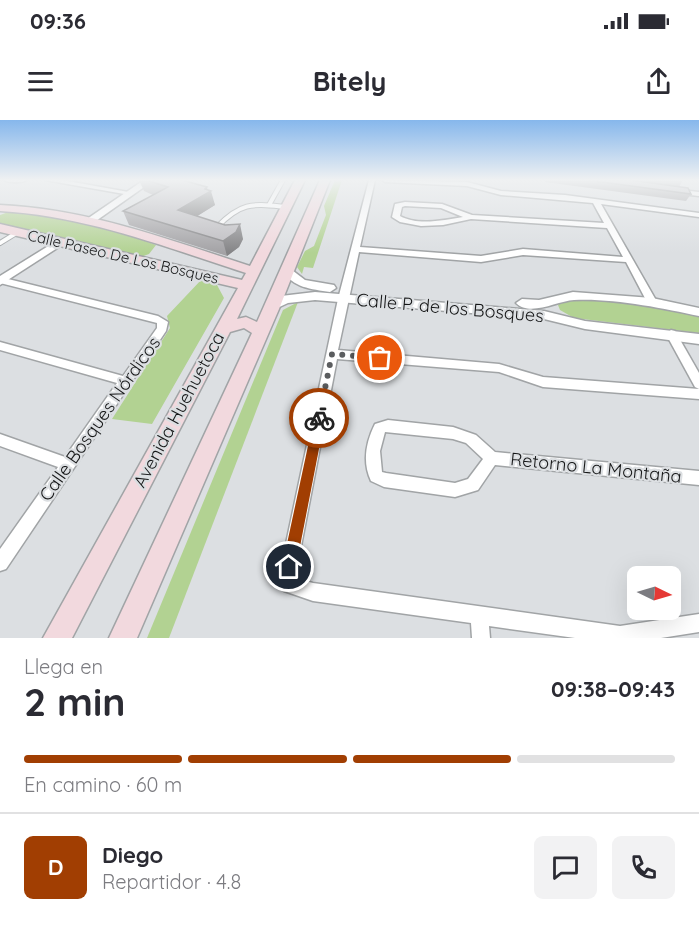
<!DOCTYPE html>
<html lang="es">
<meta charset="utf-8">
<style>
body{margin:0;font-family:Quicksand,sans-serif;background:#f2f2f3;color:#2b2b33;height:100vh;display:flex;flex-direction:column;font-size:22px;white-space:nowrap}
*{box-sizing:border-box;margin:0}
p{font-size:20px;color:#7c7c81}
.icon{flex:none;width:33px;height:33px;fill:none;stroke:currentColor;stroke-width:2;stroke-linecap:round;stroke-linejoin:round}
.map{position:relative;height:518px;overflow:hidden}
.panel{display:flex;flex-direction:column;background:#fff;flex:1}
.panel>*{flex:none}
.needle{width:39px;rotate:95deg}
.tools{position:absolute;left:627px;top:446px;display:grid;gap:12px}
.tools a{display:grid;place-items:center;width:54px;height:54px;border-radius:9px;background:#fff;box-shadow:0 6px 24px #0002;font-size:30px}
.pin{position:absolute;display:grid;place-items:center;width:51px;height:51px;color:#fff;margin:-26px;border:3px solid #fff;border-radius:50%;box-shadow:0 2px 6px #0007}
.courier{position:absolute;display:grid;place-items:center;width:60px;height:60px;margin:-30px;border:4px solid #a13e02;border-radius:50%;background:#fff;color:#222;box-shadow:0 2px 8px #0007}
.head em{font-style:normal;font-weight:700}
.head div{display:flex;flex-direction:column-reverse}
.head{display:flex;align-items:center;justify-content:space-between;height:102px;padding:0 24px}
h1{font-size:39px;font-weight:700;line-height:45px}
.bar{display:grid;grid-template-columns:repeat(4,1fr);gap:9px 6px;align-content:center;height:72px;padding:0 24px}
.bar i{height:8px;border-radius:4px;background:#e1e1e2}
.bar .active{background:#a13e02}
.bar p{grid-column:span 4}
.line{display:flex;align-items:center;gap:15px;padding:0 24px;border-top:2px solid #e1e1e2}
.line div{flex:1}
.round{display:grid;place-items:center;flex:none;width:63px;height:63px;border-radius:9px;background:#f2f2f3}
.status{display:flex;justify-content:space-between;align-items:center;height:42px;padding:0 30px;background:#fff;direction:ltr}
.status svg{height:16px;fill:currentColor}
header{display:flex;justify-content:space-between;align-items:center;height:78px;padding:0 24px;background:#fff;font-size:27px;font-weight:700}
.map>svg:first-child{display:block}
.green{fill:#b2d292}
.lines{fill:none;stroke-linecap:round;stroke-linejoin:round}
.service-casing{stroke:#a1a4a6;stroke-width:6}
.minor-casing{stroke:#a1a4a6;stroke-width:3}
.tertiary-casing{stroke:#a1a4a6;stroke-width:3}
.secondary-casing{stroke:#a1a4a6;stroke-width:3}
.service{stroke:#fff;stroke-width:4}
.minor{fill:#fff;fill-rule:evenodd}
.tertiary{fill:#fff;fill-rule:evenodd}
.secondary{fill:#f2d9de;fill-rule:evenodd}
.wall{fill:#a3a2a5}
.shaded-wall{fill:#848486}
.building{fill:#bdbcc0;stroke:#848486;stroke-width:1.5}
.route{fill:#a13e02}
.done{stroke:#5b5d5f;stroke-width:6;stroke-dasharray:0 10.8}
.labels{text-anchor:middle;stroke-width:4.5;stroke-linejoin:round;paint-order:stroke}
.far-street-label{font-size:15px;fill:#161718;stroke:#dcdfe2}
.street-label{font-size:18px;fill:#161718;stroke:#dcdfe2}
</style>
<div class="status"><b>09:36</b><svg viewBox="0 0 49 12"><path d="M0 12V9h3v3zM5 12V6h3v6zM10 12V3h3v9zM15 12V0h3v12zM26 1h20v11H26zM47 4h2v5h-2z"/></svg></div>
<header><svg class="icon" aria-label="menu" viewBox="0 0 24 24"><path d="M4 6h16M4 12h16M4 18h16"/></svg>Bitely<svg class="icon" aria-label="share" viewBox="0 0 24 24"><path d="M12 15V3M7 8l5-5 5 5M5 13v7h14v-7"/></svg></header>
<div class="map">
<svg width="699" height="518" viewBox="0 0 699 518">
<rect width="100%" height="100%" fill="#dcdfe2"/>
<g class="green">
<polygon points="335,60 342,60 313,148 304,147 302,154 297,147 305,131 314,126 326,95 324,86"/>
<polygon points="20,88 121,112 156,125 149,134 138,138 0,104 0,95"/>
<polygon points="202,159 217,165 224,178 152,304 112,299 170,208 167,196"/>
<path d="M563 180C608 179 655 185 699 197V213L574 198 560 190 558 185Z"/>
<polygon points="298,182 169,518 147,518 283,190"/>
</g>
<g class="lines">
<defs>
<g id="service">
<polyline points="269,85 283,60"/>
<path d="M217 107C242 81 253 84 287 87"/>
<polyline points="0,123 18,112"/>
</g>
<g id="minor">
<path d="M4 60H27C22 63 9 63 4 60Z"/>
<polygon points="45,60 62,60 134,73 130,75"/>
<path d="M369 60H375L360 127 481 136 523 129 623 137 607 108 471 99 443 105 421 106 400 102 392 97 395 84 405 82 442 84 472 95 604 103 593 83 501 75 467 66 385 62 382 60 467 62 501 71 565 75 699 93V97L601 84 657 182 652 185 647 182 626 142 523 135 481 142 359 132 338 230 499 244 543 257 699 269V279L543 267 499 252 337 239 297 447 298 459 313 463 620 506 699 494V512L661 518H575L489 506 490 518H472L471 503 313 481 284 471 281 465V447L338 179ZM405 86 441 88 463 97C444 100 418 106 400 96L402 87Z"/>
<polygon points="673,69 699,72 699,76 673,73"/>
<polygon points="0,157 158,196 168,202 166,211 6,449 0,451 0,429 58,347 0,326 0,314 65,337 117,263 0,230 0,222 123,256 157,208 157,203 0,163"/>
<polygon points="671,210 675,211 699,253 699,269 695,267 666,214"/>
<path d="M388 300 453 307 476 315 495 332 699 351V365L495 345 478 370 455 377 384 367 371 361C362 342 366 322 375 304ZM385 312 453 319 466 323 483 339 468 359 455 363 386 353 382 352 380 331Z"/>
</g>
<g id="tertiary">
<polygon points="144,60 154,60 93,103 87,103 87,99"/>
<polygon points="58,120 63,123 62,125 0,165 0,156"/>
<path d="M288 147 305 160 334 165 336 168 330 172C311 169 293 168 282 150Z"/>
<polygon points="315,172 544,191 585,201 699,214 699,224 585,209 544,199 315,180 288,183 273,190 267,186 281,176"/>
<path d="M573 172 652 178 699 188V196C662 188 612 178 574 180 557 181 530 197 516 183L522 179 539 180Z"/>
</g>
<path id="secondary" d="M295 60H305L237 199 246 197 257 202 320 60H330L279 189 137 518H109L252 213 244 208 230 212 72 518H43L238 168 0 112V104L242 160 246 153C165 127 87 96 0 91V85C88 89 167 119 250 146Z"/>
</defs>
<use href="#service" class="service-casing"/>
<use href="#minor" class="minor-casing"/>
<use href="#tertiary" class="tertiary-casing"/>
<use href="#secondary" class="secondary-casing"/>
<use href="#service" class="service"/>
<use href="#minor" class="minor"/>
<use href="#tertiary" class="tertiary"/>
<use href="#secondary" class="secondary"/>
</g>
<g class="wall">
<polygon points="139,60 182,60 208,70 215,85 197,96 243,119 239,127 227,136 129,105 123,91 153,75 144,71"/>
<polygon points="545,60 683,60 679,67 691,74 686,81 545,62"/>
</g>
<g class="shaded-wall">
<polygon points="207,67 208,72 211,71 215,85 183,105 178,90"/>
<polygon points="240,104 243,119 239,127 227,136 223,121"/>
</g>
<g class="building">
<polygon points="146,60 182,60 207,67 205,69 211,71 178,90 225,105 240,104 236,112 223,121 123,91 168,67"/>
<polygon points="587,60 631,60 688,68 691,74"/>
</g>
<linearGradient id="sky" x2="0" y2="1"><stop stop-color="#86b7ec"/><stop offset="0.45" stop-color="#eff1f2"/><stop offset="1" stop-color="#eff1f2" stop-opacity="0"/></linearGradient>
<rect width="699" height="133" fill="url(#sky)"/>
<polygon class="route" points="319,293 325,298 296,447 294,452 289,454 285,452 282,447 314,298"/>
<g class="lines">
<polyline class="done" points="319,298 332,234 380,238"/>
</g>
<g class="labels">
<g class="far-street-label">
<text transform="translate(123 137) rotate(13)" y="5">Calle Paseo De Los Bosques</text>
</g>
<g class="street-label">
<text transform="translate(450 188) rotate(5)" y="6">Calle P. de los Bosques</text>
<text transform="translate(179 290) rotate(-62)" y="6">Avenida Huehuetoca</text>
<text transform="translate(100 299) rotate(-55)" y="6">Calle Bosques Nórdicos</text>
<text transform="translate(596 348) rotate(6)" y="6">Retorno La Montaña</text>
</g>
</g>
</svg>
<div class="tools">
<a><svg class="needle" viewBox="-14 -14 28 28"><path d="M0-13l5 13h-10z" fill="#e53935"/><path d="M0 13l5-13h-10z" fill="#7c7c81"/></svg></a>
</div>
<div class="pin" style="left:380px;top:238px;background:#ea580c"><svg class="icon" aria-label="bag" viewBox="0 0 24 24"><path d="M5 8h14l-1 12H6zM9 8a3 3 0 0 1 6 0"/></svg></div>
<div class="pin" style="left:289px;top:447px;background:#1f2937"><svg class="icon" aria-label="home" viewBox="0 0 24 24"><path d="M3 11l9-7 9 7M6 9v11h12V9"/></svg></div>
<div class="courier" style="left:319px;top:298px"><svg class="icon" aria-label="bike" viewBox="0 0 24 24"><circle cx="6" cy="16" r="4"/><circle cx="18" cy="16" r="4"/><path d="M6 16l4-8h5l3 8M10 8l3 8H6M13 5h3"/></svg></div>
</div>
<section class="panel">
<div class="head"><div><h1>2 min</h1><p>Llega en</p></div><em>09:38–09:43</em></div>
<div class="bar"><i class="active"></i><i class="active"></i><i class="active"></i><i></i><p>En camino · 60 m</p></div>
<div class="line" style="height:108px"><b class="round" style="background:#a13e02;color:#fff">D</b><div><b>Diego</b><p>Repartidor · 4.8</p></div><a class="round"><svg class="icon" aria-label="chat" viewBox="0 0 24 24"><path d="M4 5h16v11H9l-5 4z"/></svg></a><a class="round"><svg class="icon" aria-label="phone" viewBox="0 0 24 24"><path d="M5 4h4l2 5-3 2q2 4 5 5l2-3 5 2v4C11 20 4 13 5 4z"/></svg></a></div>
</section>
